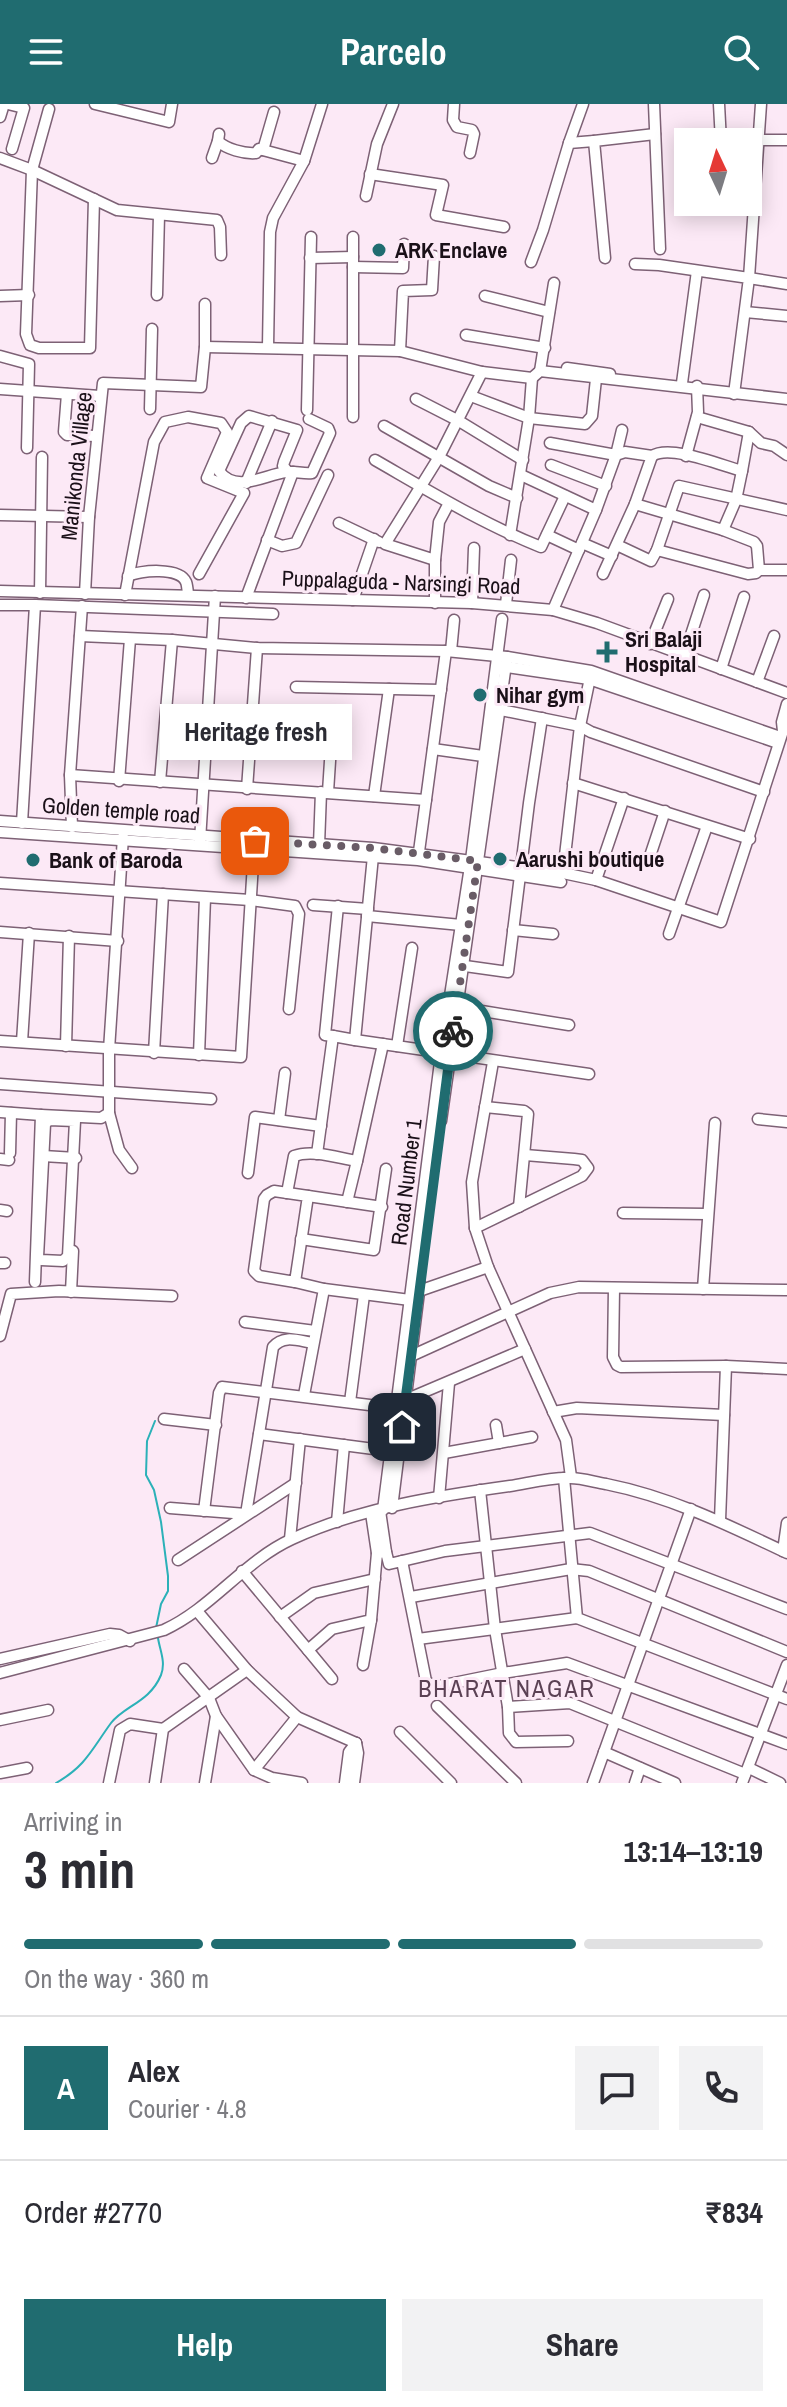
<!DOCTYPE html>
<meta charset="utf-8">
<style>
body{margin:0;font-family:"Archivo Narrow",sans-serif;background:#f2f2f3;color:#2b2b33;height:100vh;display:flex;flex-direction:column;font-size:30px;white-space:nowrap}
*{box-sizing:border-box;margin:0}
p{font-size:26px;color:#7c7c81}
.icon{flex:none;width:44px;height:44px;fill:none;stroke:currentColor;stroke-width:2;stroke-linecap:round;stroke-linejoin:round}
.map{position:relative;height:1679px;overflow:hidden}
.panel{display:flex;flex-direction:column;background:#fff;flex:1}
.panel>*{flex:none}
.needle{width:52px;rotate:356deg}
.tools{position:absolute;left:674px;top:24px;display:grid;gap:16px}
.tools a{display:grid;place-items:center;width:88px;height:88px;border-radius:0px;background:#fff;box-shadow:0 4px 20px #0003;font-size:40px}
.pin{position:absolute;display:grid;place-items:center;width:68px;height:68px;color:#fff;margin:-34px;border-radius:16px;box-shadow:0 4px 12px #0006}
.courier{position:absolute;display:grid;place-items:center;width:80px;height:80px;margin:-40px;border:6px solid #206c70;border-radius:50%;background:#fff;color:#222;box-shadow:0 2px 10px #0007}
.bubble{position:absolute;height:56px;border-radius:0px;background:#fff;box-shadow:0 4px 20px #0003;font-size:26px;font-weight:700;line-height:56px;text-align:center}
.head em{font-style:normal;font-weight:700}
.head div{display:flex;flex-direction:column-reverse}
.head{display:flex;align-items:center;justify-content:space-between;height:136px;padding:0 24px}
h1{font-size:52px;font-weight:700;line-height:60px}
.bar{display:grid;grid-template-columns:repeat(4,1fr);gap:12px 8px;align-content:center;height:96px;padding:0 24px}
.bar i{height:10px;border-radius:6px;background:#e1e1e2}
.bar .selected{background:#206c70}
.bar p{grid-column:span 4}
.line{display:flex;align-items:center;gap:20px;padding:0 24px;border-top:2px solid #e1e1e2}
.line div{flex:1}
.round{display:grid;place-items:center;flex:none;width:84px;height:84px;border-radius:0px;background:#f2f2f3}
.cta{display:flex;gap:16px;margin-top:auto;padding:16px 24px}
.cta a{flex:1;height:92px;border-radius:0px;background:#206c70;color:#fff;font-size:32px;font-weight:700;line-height:92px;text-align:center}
.cta a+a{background:#f2f2f3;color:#2b2b33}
header{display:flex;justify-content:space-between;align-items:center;height:104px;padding:0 24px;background:#206c70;color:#fff;font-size:36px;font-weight:700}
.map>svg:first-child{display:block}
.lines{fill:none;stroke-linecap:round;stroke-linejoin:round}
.stream{stroke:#2bb1b8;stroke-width:2}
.minor-casing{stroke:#7d6175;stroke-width:13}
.minor{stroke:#fff;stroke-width:10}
.done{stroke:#695c66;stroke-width:8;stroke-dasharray:0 14.4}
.route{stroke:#206c70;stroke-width:10}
.poi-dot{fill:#206c70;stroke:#fce9f6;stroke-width:3}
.labels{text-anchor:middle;stroke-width:6;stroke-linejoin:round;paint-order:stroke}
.poi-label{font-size:22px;font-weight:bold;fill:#1a1018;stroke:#fce9f6;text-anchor:start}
.street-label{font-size:22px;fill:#1a1018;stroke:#fce9f6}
.neighbourhood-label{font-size:24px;letter-spacing:2px;fill:#5b4154;stroke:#fce9f6}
</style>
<header><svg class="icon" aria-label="menu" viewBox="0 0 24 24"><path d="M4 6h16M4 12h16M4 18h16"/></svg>Parcelo<svg class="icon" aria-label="search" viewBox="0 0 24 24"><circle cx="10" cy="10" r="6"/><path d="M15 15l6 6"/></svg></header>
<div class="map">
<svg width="787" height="1679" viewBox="0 0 787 1679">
<rect width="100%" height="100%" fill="#fce9f6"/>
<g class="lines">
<g class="stream">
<polyline points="155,1317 147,1337 146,1371 154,1386 161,1418 168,1472 168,1487 161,1500 156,1524"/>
<path d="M56 1679C86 1662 92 1645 111 1619 124 1602 150 1598 161 1571 166 1558 160 1547 158 1534"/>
</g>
<defs>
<g id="minor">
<polyline points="8,0 24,4 12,45"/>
<polyline points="95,0 169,18 172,0"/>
<polyline points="454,0 453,16 457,23 472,26 474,30 470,49"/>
<polyline points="654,0 660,145"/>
<polyline points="719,0 721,38"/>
<polyline points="761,0 749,174 787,180"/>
<polyline points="49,5 32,66 26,230 30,241 39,244 90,244 94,95"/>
<polyline points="0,13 4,0"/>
<path d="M219 30 218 37C226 45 244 50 256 49L259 45 304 57"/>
<polyline points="759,36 787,36"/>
<polyline points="569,39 583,0"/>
<polyline points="263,46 274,8"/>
<polyline points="0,54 32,66 117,106 217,116 220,123 221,151"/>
<polyline points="212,54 218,37"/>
<polyline points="370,70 443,81 436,111 504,123"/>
<polyline points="366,92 377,40 393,0"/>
<polyline points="310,154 353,153"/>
<polyline points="605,154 594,37 655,30"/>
<polyline points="531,158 543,126 569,39 594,37"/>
<polyline points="635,160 659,161 749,174 734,290"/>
<polyline points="353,163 403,164 404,140"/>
<polyline points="157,191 159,111"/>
<polyline points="0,192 29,191"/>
<polyline points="485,192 549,208"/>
<polyline points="745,208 787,212"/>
<polyline points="466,231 545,244"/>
<polyline points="205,243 400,247 403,187 432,186 434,152"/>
<polyline points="268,243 270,128 273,114 304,57 322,0"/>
<polyline points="400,247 482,268 532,274 540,267 787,295"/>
<polyline points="0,252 29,260 27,344"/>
<polyline points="567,264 610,270"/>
<polyline points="540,267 554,179"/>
<polyline points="682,279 697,167"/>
<polyline points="0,285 100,292"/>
<polyline points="67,290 64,328 67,331 96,332"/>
<polyline points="471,292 529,314 585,320 592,312 596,275"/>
<polyline points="416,295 459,317 523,356"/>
<polyline points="150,305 152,225"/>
<polyline points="307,306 311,133"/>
<polyline points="353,313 353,133"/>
<polyline points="697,313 749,328 761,339 774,342 787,351"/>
<polyline points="384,322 489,382 517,394"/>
<polyline points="550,339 616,351 622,326"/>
<path d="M652 352C670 340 720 361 742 367L736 396 723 426"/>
<polyline points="686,352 698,308 697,282"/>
<path d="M375 356C429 387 483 420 541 443L565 392"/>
<polyline points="551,361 606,382"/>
<polyline points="742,367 749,328"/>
<path d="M288 368 283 362 284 358 297 326 249 312 241 319 219 367C236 390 264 371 286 368 294 367 304 370 312 369L330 329 328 324 309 315"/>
<polyline points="521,371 596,406"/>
<polyline points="246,379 272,317"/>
<polyline points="449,399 439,418 435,456 385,440 439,353 482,268"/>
<polyline points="635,400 723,426 754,438 757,442 759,466"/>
<polyline points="0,411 89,413"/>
<polyline points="339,419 379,438"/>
<polyline points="510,431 529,314 532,274"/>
<polyline points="547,431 579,446"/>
<polyline points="267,436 282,442 296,439 328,371"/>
<polyline points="582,439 612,452"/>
<polyline points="617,441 651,457 657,446 679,382 787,406"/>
<polyline points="657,446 748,470 756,469 759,466 787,466"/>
<path d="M128 472C140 466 180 463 186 478 187 480 188 489 188 491"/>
<polyline points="0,487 472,499 553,506 597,519 787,589"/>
<polyline points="40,489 42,353"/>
<polyline points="85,490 89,413 103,279 201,283 205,243 205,200"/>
<polyline points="125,491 154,338 165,318 188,313 221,319 227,328 207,374 244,389 199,470"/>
<polyline points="246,494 293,368"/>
<polyline points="353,496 374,435"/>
<polyline points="435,499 435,456"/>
<polyline points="472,499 474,444"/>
<polyline points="506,500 511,456"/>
<polyline points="0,501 35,501"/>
<polyline points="553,506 596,406 616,351 625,348 652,352 635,400 603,470"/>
<polyline points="80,532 172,536 257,544 446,547 507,553 591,567 780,633"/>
<polyline points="650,540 668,495"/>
<polyline points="451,547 454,516"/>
<polyline points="684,552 704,491"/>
<polyline points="500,562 589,575 778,639"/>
<polyline points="721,565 744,493"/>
<polyline points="757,578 774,532"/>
<polyline points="296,583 441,586"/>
<polyline points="491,604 580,622 591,628 764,688"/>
<polyline points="433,645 490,653"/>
<polyline points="70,671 426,696"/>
<polyline points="119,677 130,535"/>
<polyline points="160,678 172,536"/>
<polyline points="573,679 750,735"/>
<polyline points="247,685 257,544"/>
<polyline points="328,688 333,611"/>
<polyline points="374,692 389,585"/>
<polyline points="0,717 373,744 563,769 596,776 721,818 783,627 782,618 787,600"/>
<polyline points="22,719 35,501 273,510"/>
<polyline points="72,723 70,671 82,502"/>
<polyline points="0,728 418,756 561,778"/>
<polyline points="200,737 215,492"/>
<polyline points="319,741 321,688"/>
<polyline points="373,752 355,936 589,970"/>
<polyline points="650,752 665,707"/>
<polyline points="418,755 446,547"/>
<polyline points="563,769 580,622 591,569"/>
<polyline points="596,776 624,694"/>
<polyline points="0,779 250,796 295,802 299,810 289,905"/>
<polyline points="313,801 368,805"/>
<polyline points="367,812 461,821"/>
<polyline points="513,826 553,830"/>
<polyline points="0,828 118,837"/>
<polyline points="669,830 707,722"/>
<polyline points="458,861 508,868 529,699 542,614"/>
<polyline points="451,902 569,921"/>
<polyline points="333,932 325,931 338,802"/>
<polyline points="0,937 241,953 254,743"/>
<polyline points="22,938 29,829"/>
<polyline points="66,942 69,832"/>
<polyline points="397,942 412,844"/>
<polyline points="154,949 163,790"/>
<polyline points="199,951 205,794"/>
<polyline points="493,958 472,1078 475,1124 488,1163 566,1336 571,1373"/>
<polyline points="0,980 211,995"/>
<polyline points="485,1003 524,1007 528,1010 519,1103"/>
<polyline points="0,1008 41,1011"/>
<polyline points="109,1009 119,1046 132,1064"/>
<polyline points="758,1015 787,1018"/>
<polygon points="49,1016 75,1017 68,1152 63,1157 41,1156 38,1153 45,1020"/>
<polyline points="279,1016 285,969"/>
<polyline points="441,1017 507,553"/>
<polyline points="10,1049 11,1009"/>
<polyline points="317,1050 333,932 355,936"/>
<polyline points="43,1052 76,1054"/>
<polyline points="0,1055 9,1056"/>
<polyline points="357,1057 383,940"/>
<polyline points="248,1069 255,1013 321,1022"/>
<polygon points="274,1087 308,1092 295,1178 259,1172 254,1167 264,1095 267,1091"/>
<path d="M287 1089 294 1052C312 1045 338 1054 357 1057L347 1098"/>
<polyline points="308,1092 382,1103"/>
<polyline points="0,1106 7,1107"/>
<polyline points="623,1109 707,1110"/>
<polyline points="475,1124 582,1072 588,1064 582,1056 574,1055 525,1051"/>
<polyline points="301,1135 374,1146 386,1065"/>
<polyline points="0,1159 5,1159"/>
<polyline points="35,1178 41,1011 101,1014 109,1009 109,946 123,733"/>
<polyline points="295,1178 324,1185 304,1291"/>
<polyline points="614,1184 613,1253 617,1261 621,1263 726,1262 720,1416"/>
<polyline points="324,1185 410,1196"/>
<polyline points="703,1185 715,1019"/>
<polyline points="419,1187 488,1163"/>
<polyline points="71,1188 73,1147"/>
<polyline points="245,1218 315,1227"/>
<polyline points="0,1232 11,1190 59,1187 172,1192"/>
<polyline points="411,1252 550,1189 579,1183 787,1186"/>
<polyline points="726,1262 787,1265"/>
<polyline points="405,1296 525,1245"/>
<polyline points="350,1298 364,1191"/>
<polyline points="553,1308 577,1304 724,1311"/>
<polyline points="164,1315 216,1321"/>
<polyline points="496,1321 499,1339"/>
<polyline points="259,1330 389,1347"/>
<polyline points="444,1349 532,1333"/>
<polyline points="564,1374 577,1514 787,1595"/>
<polyline points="480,1386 495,1525 508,1603 509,1629 516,1638 568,1637"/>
<polyline points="439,1394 449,1279"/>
<path d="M170 1404 246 1410 273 1243C284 1230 299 1237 313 1239"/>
<polyline points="392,1404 420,1180"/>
<polyline points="383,1406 441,950 471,756 502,515"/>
<polyline points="204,1407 219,1289 222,1283 394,1304"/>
<polyline points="380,1407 386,1448"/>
<polyline points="337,1418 344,1341"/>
<polyline points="290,1435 300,1335"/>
<polyline points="783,1447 787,1419"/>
<polyline points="377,1449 386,1448 389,1460 402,1457 426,1577 434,1583 503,1569 567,1559 787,1640"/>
<polyline points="178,1456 296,1379"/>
<polyline points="402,1457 445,1447 590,1429 787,1505"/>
<polyline points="242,1467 308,1546 332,1525 371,1516 377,1449 371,1409"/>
<polyline points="411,1493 571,1465 589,1467 787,1548"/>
<polyline points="197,1507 247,1566 297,1613 356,1639"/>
<polyline points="280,1513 314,1489 375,1475"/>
<polyline points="418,1535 577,1514"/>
<polyline points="308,1546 332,1575"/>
<polyline points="0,1555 110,1530 119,1531 130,1537"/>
<polyline points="363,1561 371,1516"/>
<polyline points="184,1565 209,1594 216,1612 254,1666 272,1674 302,1679"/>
<path d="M0 1569 164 1526C212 1504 244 1457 292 1435 359 1404 438 1392 510 1382 529 1379 551 1373 570 1374 582 1374 594 1378 606 1380 671 1393 728 1421 787 1449"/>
<polyline points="437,1602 516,1679"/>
<polyline points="508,1603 570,1599 745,1670"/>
<polyline points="0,1616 48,1606"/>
<polyline points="400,1628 451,1679"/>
<polyline points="604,1648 675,1679"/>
<polyline points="749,1664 780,1679"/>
<polyline points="254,1666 297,1613"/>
<polyline points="0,1669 27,1664"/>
<polyline points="109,1679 120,1626 130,1620 163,1625"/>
<polyline points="155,1679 163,1625 247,1566"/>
<polyline points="205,1679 216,1612"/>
<polyline points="345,1679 349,1648 356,1639"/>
<polyline points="354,1679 358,1649 356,1639"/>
<polyline points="593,1679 691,1405"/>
<polyline points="635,1679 640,1664"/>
<polyline points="742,1679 787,1561"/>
</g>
</defs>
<use href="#minor" class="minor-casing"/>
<use href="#minor" class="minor"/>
</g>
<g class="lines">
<polyline class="done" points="255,737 373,744 478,757 453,927"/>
<polyline class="route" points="402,1323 453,927"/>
</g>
<g class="poi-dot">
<circle cx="379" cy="146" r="8"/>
<path d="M603 536h8v8h8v8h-8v8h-8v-8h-8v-8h8z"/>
<circle cx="480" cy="591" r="8"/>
<circle cx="500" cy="755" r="8"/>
<circle cx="33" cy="756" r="8"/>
</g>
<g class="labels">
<g class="poi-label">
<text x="395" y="154">ARK Enclave</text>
<text x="625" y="543">Sri Balaji<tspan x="625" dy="25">Hospital</tspan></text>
<text x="496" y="599">Nihar gym</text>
<text x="516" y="763">Aarushi boutique</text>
<text x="49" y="764">Bank of Baroda</text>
</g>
<g class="street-label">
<text transform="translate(76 362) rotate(-84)" y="8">Manikonda Village</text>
<text transform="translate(401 478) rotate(2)" y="8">Puppalaguda - Narsingi Road</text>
<text transform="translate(121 706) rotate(4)" y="8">Golden temple road</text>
<text transform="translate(406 1078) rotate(-83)" y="8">Road Number 1</text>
</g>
<g class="neighbourhood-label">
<text x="507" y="1593">BHARAT NAGAR</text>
</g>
</g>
</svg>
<div class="tools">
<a><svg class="needle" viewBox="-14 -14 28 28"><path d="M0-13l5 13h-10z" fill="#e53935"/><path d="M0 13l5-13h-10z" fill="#7c7c81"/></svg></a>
</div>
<div class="pin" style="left:255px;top:737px;background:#ea580c"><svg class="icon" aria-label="bag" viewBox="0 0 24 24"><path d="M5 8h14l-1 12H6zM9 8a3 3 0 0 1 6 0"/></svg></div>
<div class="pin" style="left:402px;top:1323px;background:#1f2937"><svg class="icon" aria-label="home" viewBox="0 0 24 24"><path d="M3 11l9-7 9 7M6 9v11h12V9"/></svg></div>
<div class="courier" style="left:453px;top:927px"><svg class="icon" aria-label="bike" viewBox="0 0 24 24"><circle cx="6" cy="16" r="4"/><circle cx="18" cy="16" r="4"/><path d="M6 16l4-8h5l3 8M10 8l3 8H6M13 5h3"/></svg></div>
<div class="bubble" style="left:160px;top:600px;width:192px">Heritage fresh</div>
</div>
<section class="panel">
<div class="head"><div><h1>3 min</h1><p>Arriving in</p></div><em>13:14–13:19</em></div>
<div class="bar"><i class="selected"></i><i class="selected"></i><i class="selected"></i><i></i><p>On the way · 360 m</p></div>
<div class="line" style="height:144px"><b class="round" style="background:#206c70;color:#fff">A</b><div><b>Alex</b><p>Courier · 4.8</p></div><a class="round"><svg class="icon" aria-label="chat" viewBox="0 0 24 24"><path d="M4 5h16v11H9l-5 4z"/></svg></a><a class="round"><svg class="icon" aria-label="phone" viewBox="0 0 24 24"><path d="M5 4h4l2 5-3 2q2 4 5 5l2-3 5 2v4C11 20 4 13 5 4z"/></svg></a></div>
<div class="line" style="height:104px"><div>Order #2770</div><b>₹834</b></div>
<div class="cta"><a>Help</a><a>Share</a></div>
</section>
